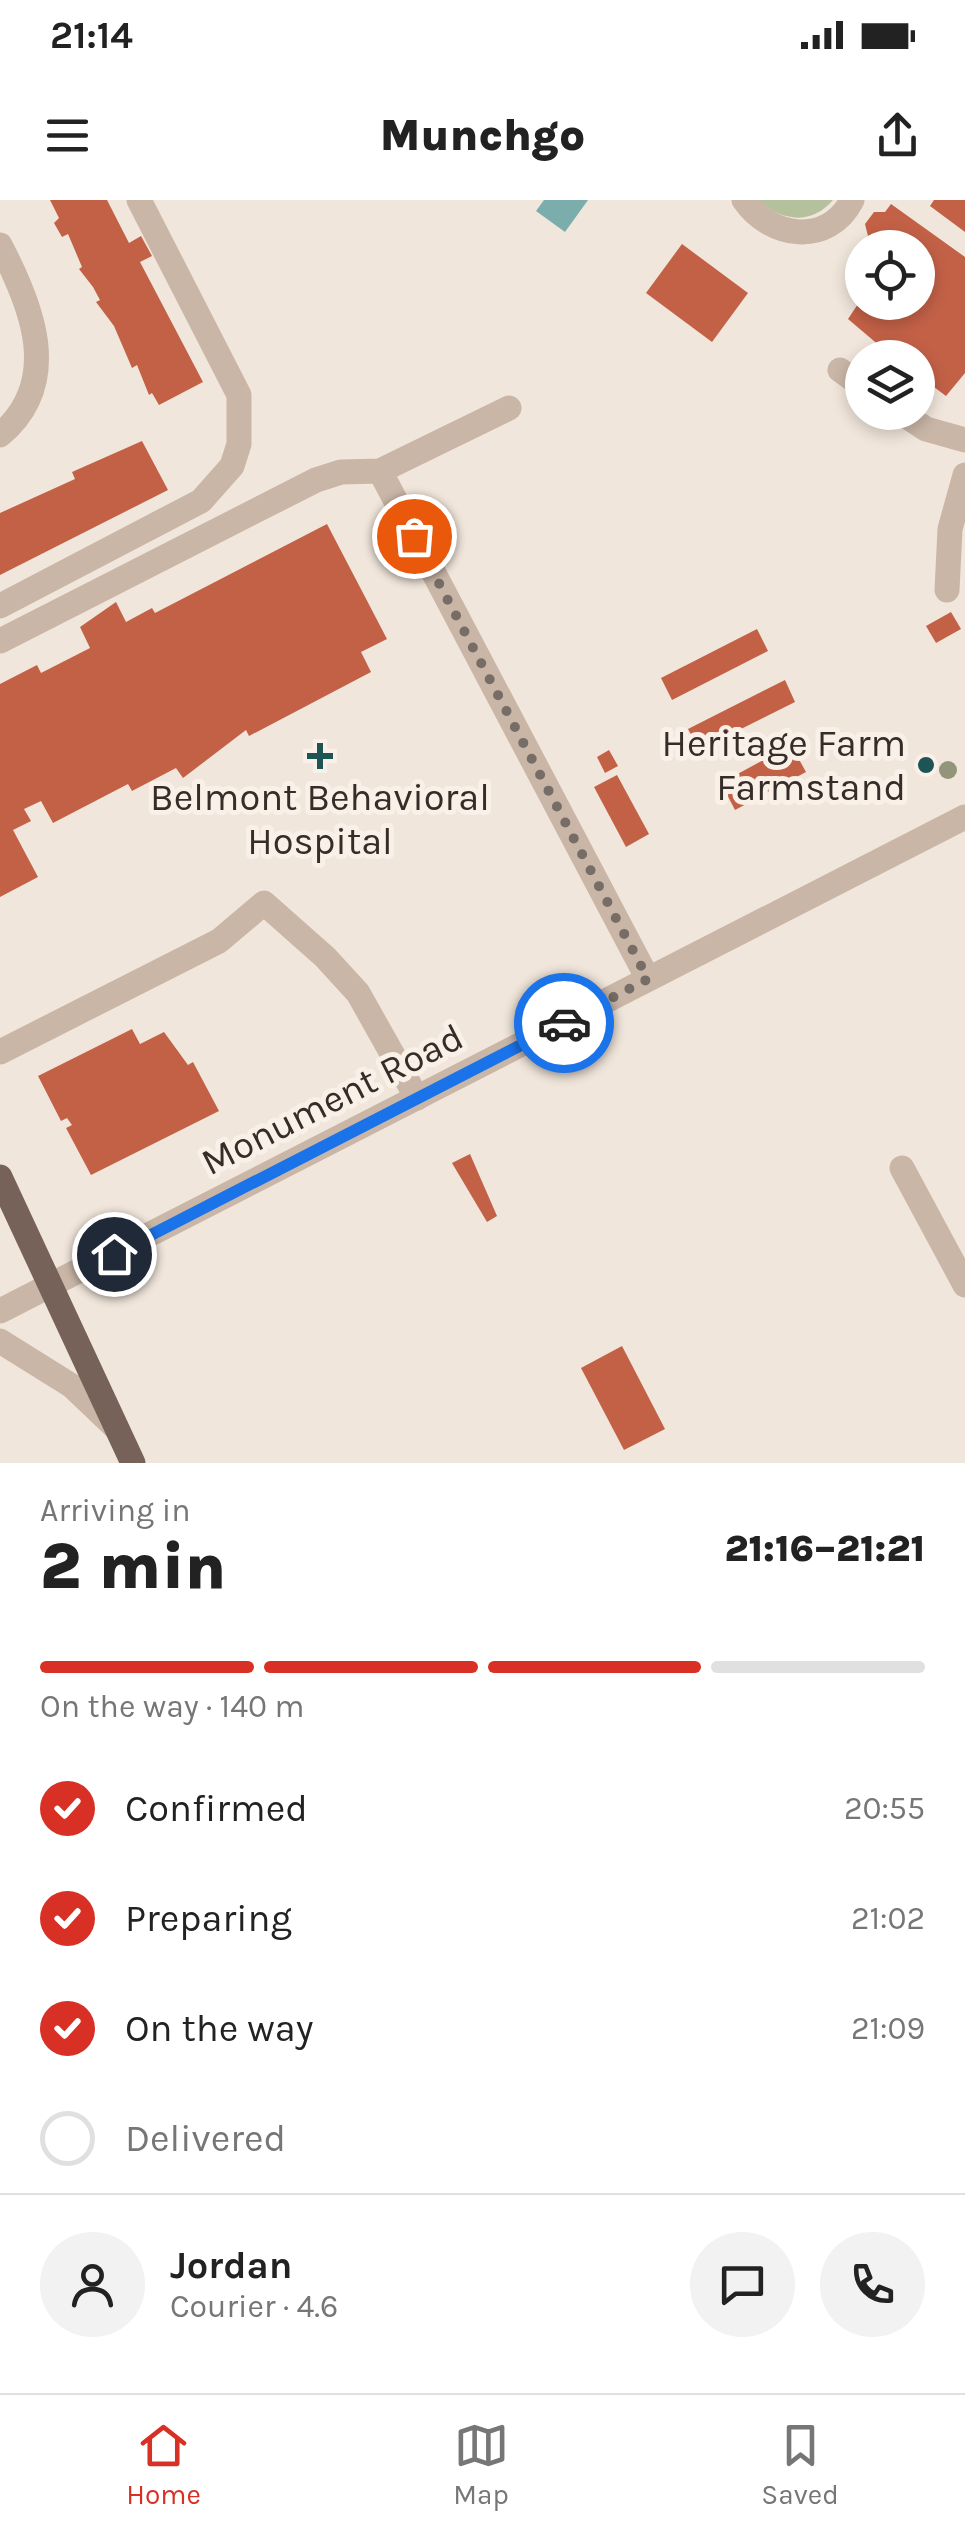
<!DOCTYPE html>
<meta charset="utf-8">
<style>
body{margin:0;font-family:Karla,sans-serif;background:#f2f2f2;color:#222;height:100vh;display:flex;flex-direction:column;font-size:38px;white-space:nowrap}
*{box-sizing:border-box;margin:0}
p{font-size:32px;color:#767676}
.icon{flex:none;width:55px;height:55px;fill:none;stroke:currentColor;stroke-width:2;stroke-linecap:round;stroke-linejoin:round}
.map{position:relative;height:1263px;overflow:hidden}
.drawer{display:flex;flex-direction:column;background:#fff;flex:1}
.drawer>*{flex:none}
.controls{position:absolute;left:845px;top:30px;display:grid;gap:20px}
.controls a{display:grid;place-items:center;width:90px;height:90px;border-radius:50%;background:#fff;box-shadow:0 5px 15px #0003;font-size:50px}
.pin{position:absolute;display:grid;place-items:center;width:85px;height:85px;color:#fff;margin:-42px;border:5px solid #fff;border-radius:50%;box-shadow:0 2px 10px #0007}
.courier{position:absolute;display:grid;place-items:center;width:100px;height:100px;margin:-50px;border:8px solid #1a73e8;border-radius:50%;background:#fff;color:#222;box-shadow:0 2px 12px #0007}
.summary em{font-style:normal;font-weight:800}
.summary div{display:flex;flex-direction:column-reverse}
.summary{display:flex;align-items:center;justify-content:space-between;height:170px;padding:0 40px}
h1{font-size:65px;font-weight:800;line-height:75px}
.bar{display:grid;grid-template-columns:repeat(4,1fr);gap:15px 10px;align-content:center;height:120px;padding:0 40px}
.bar i{height:12px;border-radius:8px;background:#e0e0e0}
.bar .current{background:#d93025}
.bar p{grid-column:span 4}
.line{display:flex;align-items:center;gap:25px;padding:0 40px;border-top:2px solid #e0e0e0}
.line div{flex:1}
.round{display:grid;place-items:center;flex:none;width:105px;height:105px;border-radius:52px;background:#f2f2f2}
ol{padding:0 40px;list-style:none}
li{display:flex;align-items:center;gap:30px;height:110px}
li p{margin-inline-start:auto}
li .icon{padding:10px;border-radius:50%;background:#d93025;color:#fff;stroke-width:4}
li:last-child{color:#767676}
li i{width:55px;height:55px;border:5px solid #e0e0e0;border-radius:50%}
.status{display:flex;justify-content:space-between;align-items:center;height:70px;padding:0 50px;background:#fff;direction:ltr}
.status svg{height:28px;fill:currentColor}
header{display:flex;justify-content:space-between;align-items:center;height:130px;padding:0 40px;background:#fff;font-size:45px;font-weight:800}
.tabs{display:flex;justify-content:space-around;align-items:center;height:140px;border-top:2px solid #e0e0e0;background:#fff;font-size:28px;color:#767676}
.tabs a{display:grid;justify-items:center;gap:5px}
.tabs .current{color:#d93025}
.map>svg:first-child{display:block}
.green{fill:#b5c09c}
.water{fill:#7badad}
.building{fill:#c36147}
.lines{fill:none;stroke-linecap:round;stroke-linejoin:round}
.minor{stroke:#c9b6a7;stroke-width:25}
.major{stroke:#776259;stroke-width:25}
.tree{fill:#93957b}
.done{stroke:#776d67;stroke-width:10;stroke-dasharray:0 18}
.route{stroke:#1a73e8;stroke-width:12}
.poi-dot{fill:#1e5456;stroke:#f9f0e7;stroke-width:4}
.labels{text-anchor:middle;stroke-width:10;stroke-linejoin:round;paint-order:stroke}
.poi-label{font-size:38px;fill:#362c28;stroke:#f9f0e7;text-anchor:end}
.street-label{font-size:38px;fill:#362c28;stroke:#f9f0e7}
</style>
<div class="status"><b>21:14</b><svg viewBox="0 0 49 12"><path d="M0 12V9h3v3zM5 12V6h3v6zM10 12V3h3v9zM15 12V0h3v12zM26 1h20v11H26zM47 4h2v5h-2z"/></svg></div>
<header><svg class="icon" aria-label="menu" viewBox="0 0 24 24"><path d="M4 6h16M4 12h16M4 18h16"/></svg>Munchgo<svg class="icon" aria-label="share" viewBox="0 0 24 24"><path d="M12 15V3M7 8l5-5 5 5M5 13v7h14v-7"/></svg></header>
<div class="map">
<svg width="965" height="1263" viewBox="0 0 965 1263">
<rect width="100%" height="100%" fill="#f1e6db"/>
<path class="green" d="M759 0H833C812 25 781 22 759 0Z"/>
<polygon class="water" points="544,0 588,0 565,32 536,11"/>
<g class="building">
<polygon points="50,0 107,0 129,43 141,36 152,56 140,62 203,182 159,205 152,193 149,195 137,165 132,168 114,126 96,102 100,100 93,87 79,69 82,67 68,34 62,37 54,23 59,18"/>
<polygon points="934,0 965,0 965,32 930,6"/>
<polygon points="891,4 965,57 965,173 946,196 918,175 918,158 894,158 848,119 862,98 862,102 918,102 918,48 862,45 868,36 865,24 874,12 885,12"/>
<polygon points="682,44 748,93 712,142 646,93"/>
<polygon points="142,241 168,290 0,375 0,313 75,279 72,272"/>
<polygon points="327,324 387,439 361,452 371,472 249,536 246,530 183,578 176,568 132,591 128,584 53,623 41,601 24,609 31,621 13,630 38,677 0,697 0,484 37,465 41,473 90,448 80,427 116,402 126,422 152,408 155,413"/>
<polygon points="951,412 961,429 936,443 926,426"/>
<polygon points="757,429 768,451 672,500 661,478"/>
<polygon points="785,480 795,502 699,550 688,529"/>
<polygon points="791,545 806,572 735,610 721,583"/>
<polygon points="609,550 618,566 605,573 597,557"/>
<polygon points="617,575 649,634 626,647 594,587"/>
<polygon points="132,829 140,844 164,832 188,865 193,862 219,911 91,975 66,928 72,925 67,918 61,921 38,876"/>
<polygon points="470,954 497,1016 487,1022 452,963"/>
<polygon points="622,1146 665,1229 624,1250 581,1168"/>
</g>
<g class="lines">
<g class="minor">
<path d="M744 0C770 38 828 47 852 0"/>
<path d="M0 45C32 106 63 182 0 235"/>
<polyline points="840,170 862,186"/>
<polyline points="900,212 926,229 965,240"/>
<polyline points="380,271 648,779"/>
<polyline points="947,390 950,329 965,275"/>
<polyline points="0,406 201,301 232,266 239,244 239,195 139,0"/>
<polyline points="0,441 316,280 341,272 380,271 509,208"/>
<polyline points="0,852 219,741 264,703 325,757 358,793 417,898"/>
<polyline points="902,968 965,1085"/>
<polyline points="0,1111 965,617"/>
<polyline points="0,1141 72,1186 115,1227"/>
</g>
<polyline class="major" points="0,977 133,1263"/>
</g>
<circle class="tree" cx="948" cy="570" r="9"/>
<g class="lines">
<polyline class="done" points="414,336 648,779 564,823"/>
<polyline class="route" points="114,1054 564,823"/>
</g>
<g class="poi-dot">
<path d="M315 541h10v10h10v10h-10v10h-10v-10h-10v-10h10z"/>
<circle cx="926" cy="565" r="10"/>
</g>
<g class="labels">
<g class="poi-label">
<text x="906" y="556">Heritage Farm<tspan x="906" dy="44">Farmstand</tspan></text>
<text x="320" y="610" text-anchor="middle">Belmont Behavioral<tspan x="320" dy="44">Hospital</tspan></text>
</g>
<g class="street-label">
<text transform="translate(332 899) rotate(-27)" y="13">Monument Road</text>
</g>
</g>
</svg>
<div class="controls">
<a><svg class="icon" aria-label="locate" viewBox="0 0 24 24"><circle cx="12" cy="12" r="6"/><path d="M12 2v4M12 18v4M2 12h4M18 12h4"/></svg></a>
<a><svg class="icon" aria-label="layers" viewBox="0 0 24 24"><path d="M12 4l9 5-9 5-9-5zM3 14l9 5 9-5"/></svg></a>
</div>
<div class="pin" style="left:414px;top:336px;background:#ea580c"><svg class="icon" aria-label="bag" viewBox="0 0 24 24"><path d="M5 8h14l-1 12H6zM9 8a3 3 0 0 1 6 0"/></svg></div>
<div class="pin" style="left:114px;top:1054px;background:#1f2937"><svg class="icon" aria-label="home" viewBox="0 0 24 24"><path d="M3 11l9-7 9 7M6 9v11h12V9"/></svg></div>
<div class="courier" style="left:564px;top:823px"><svg class="icon" aria-label="car" viewBox="0 0 24 24"><path d="M5 17H2v-5l4-1 3-4h7l3 4 3 1v5h-3M9 17h6M6 11h13"/><circle cx="7" cy="17" r="2"/><circle cx="17" cy="17" r="2"/></svg></div>
</div>
<section class="drawer">
<div class="summary"><div><h1>2 min</h1><p>Arriving in</p></div><em>21:16–21:21</em></div>
<div class="bar"><i class="current"></i><i class="current"></i><i class="current"></i><i></i><p>On the way · 140 m</p></div>
<ol>
<li><svg class="icon" aria-label="check" viewBox="0 0 24 24"><path d="M5 12l5 5 9-10"/></svg>Confirmed<p>20:55</p></li>
<li><svg class="icon" aria-label="check" viewBox="0 0 24 24"><path d="M5 12l5 5 9-10"/></svg>Preparing<p>21:02</p></li>
<li><svg class="icon" aria-label="check" viewBox="0 0 24 24"><path d="M5 12l5 5 9-10"/></svg>On the way<p>21:09</p></li>
<li><i></i>Delivered</li>
</ol>
<div class="line" style="height:180px"><a class="round"><svg class="icon" aria-label="person" viewBox="0 0 24 24"><circle cx="12" cy="8" r="4"/><path d="M4 21q1-7 8-7t8 7"/></svg></a><div><b>Jordan</b><p>Courier · 4.6</p></div><a class="round"><svg class="icon" aria-label="chat" viewBox="0 0 24 24"><path d="M4 5h16v11H9l-5 4z"/></svg></a><a class="round"><svg class="icon" aria-label="phone" viewBox="0 0 24 24"><path d="M5 4h4l2 5-3 2q2 4 5 5l2-3 5 2v4C11 20 4 13 5 4z"/></svg></a></div>
</section>
<nav class="tabs">
<a class="current"><svg class="icon" aria-label="home" viewBox="0 0 24 24"><path d="M3 11l9-7 9 7M6 9v11h12V9"/></svg>Home</a>
<a><svg class="icon" aria-label="map" viewBox="0 0 24 24"><path d="M3 6l6-2 6 2 6-2v14l-6 2-6-2-6 2zM9 4v14M15 6v14"/></svg>Map</a>
<a><svg class="icon" aria-label="saved" viewBox="0 0 24 24"><path d="M7 4h10v16l-5-4-5 4z"/></svg>Saved</a>
</nav>
